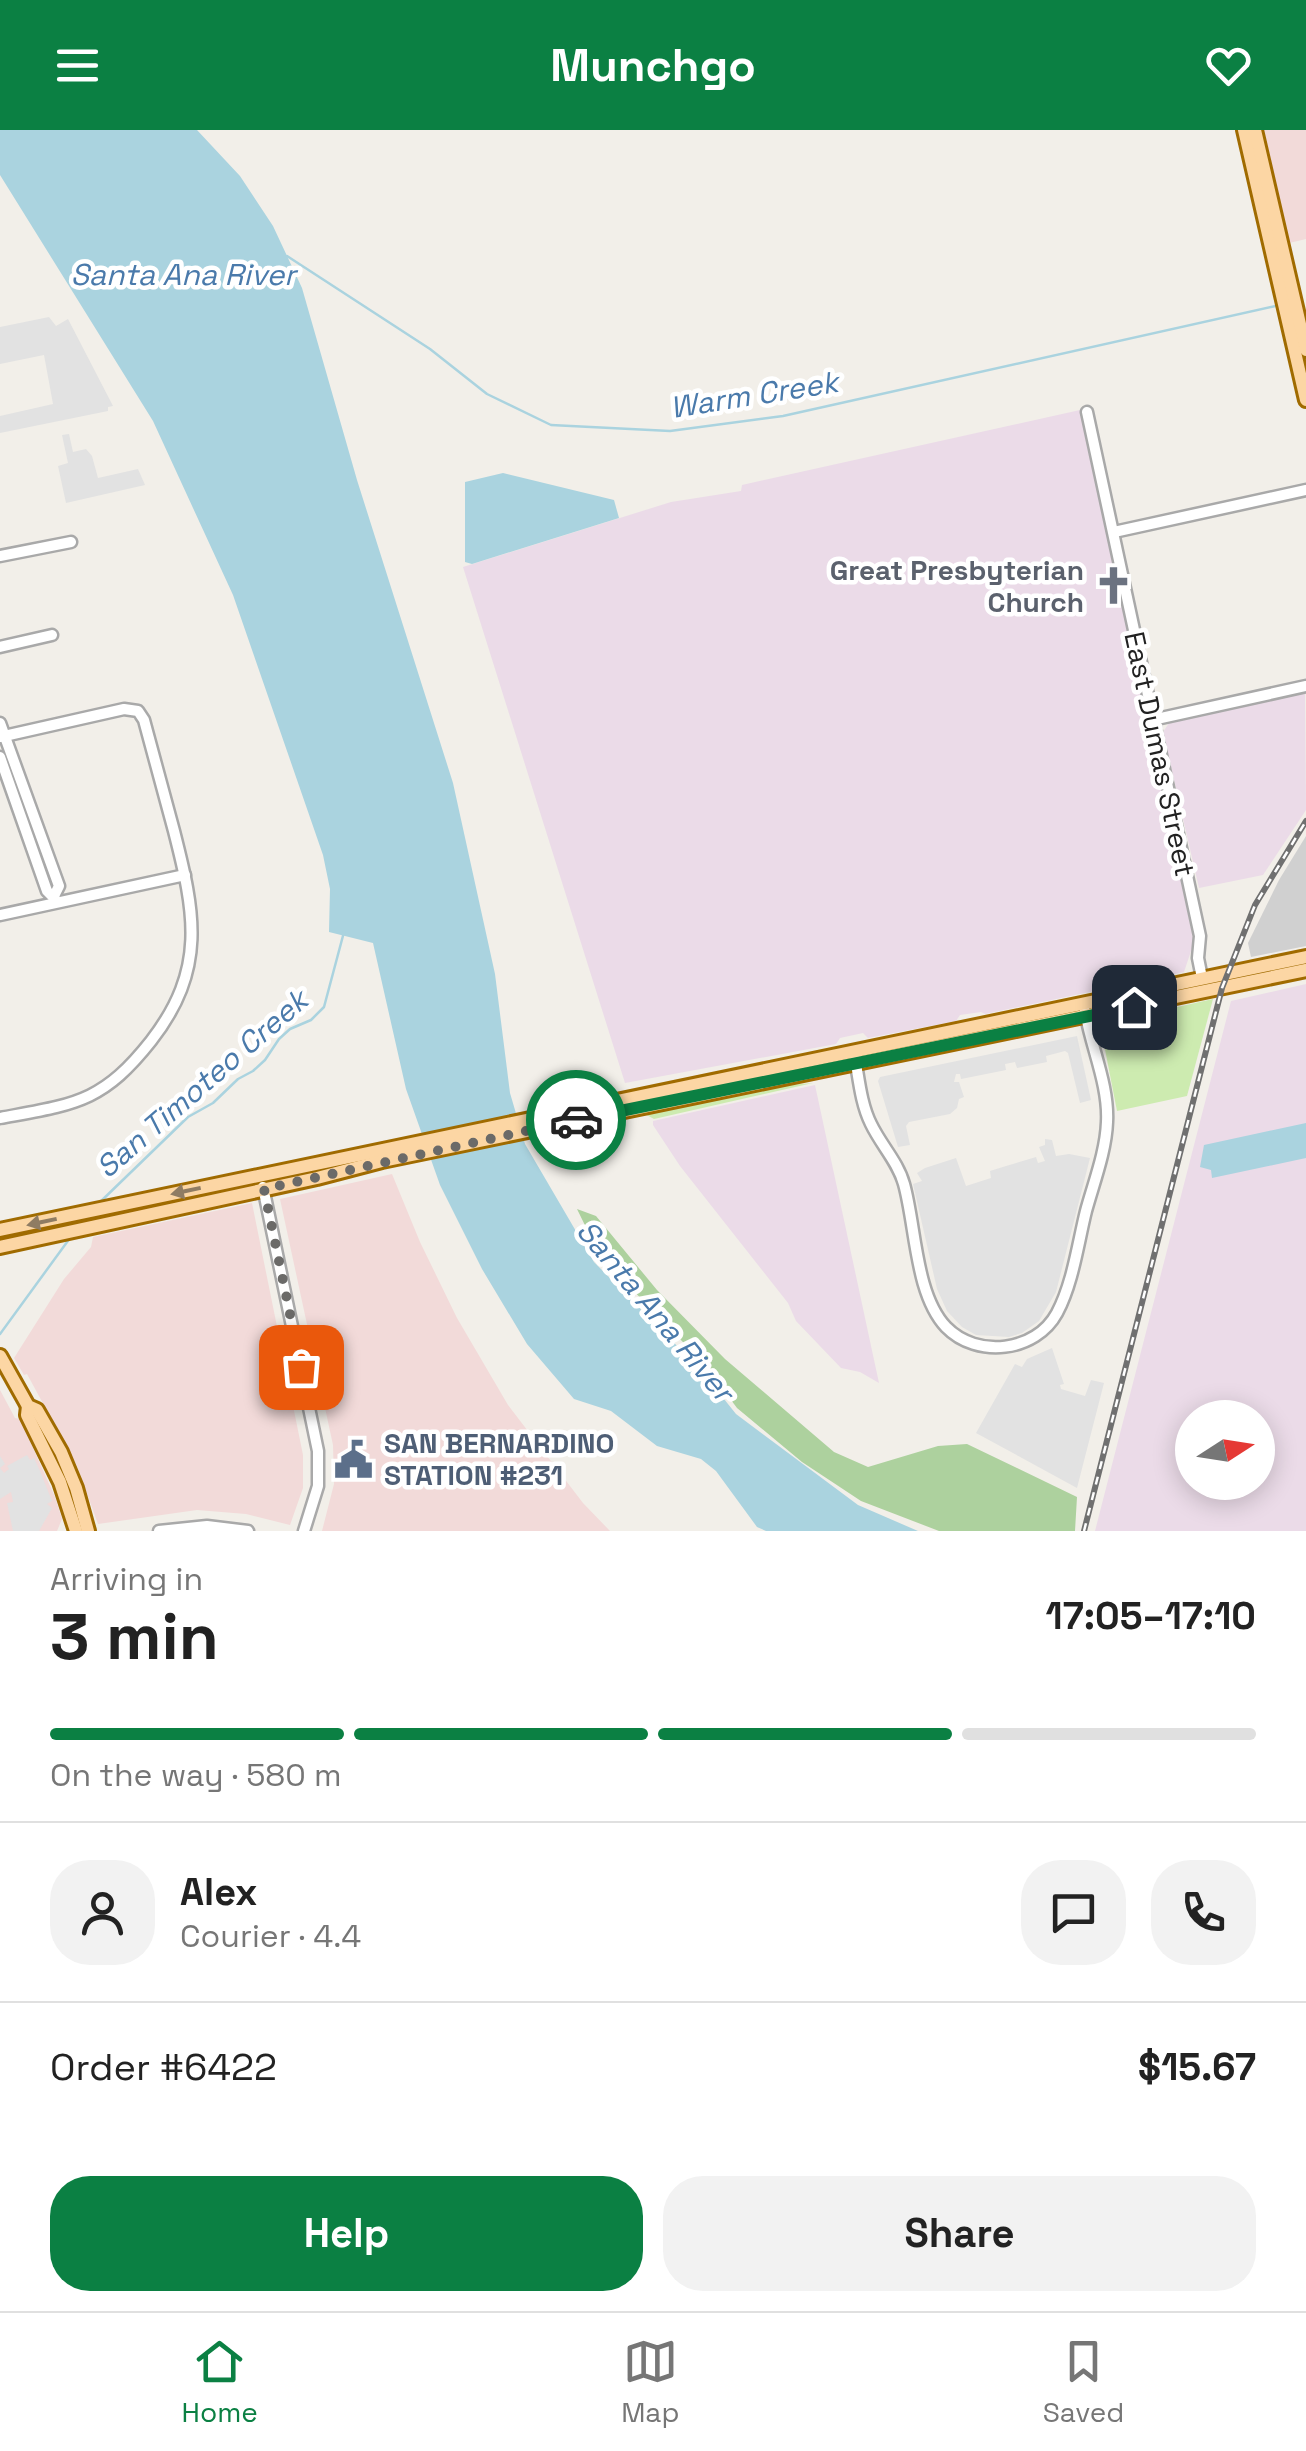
<!DOCTYPE html>
<meta charset="utf-8">
<style>
body{margin:0;font-family:"Space Grotesk",sans-serif;background:#f2f2f2;color:#222;height:100vh;display:flex;flex-direction:column;font-size:38px;white-space:nowrap}
*{box-sizing:border-box;margin:0}
p{font-size:32px;color:#767676}
.icon{flex:none;width:55px;height:55px;fill:none;stroke:currentColor;stroke-width:2;stroke-linecap:round;stroke-linejoin:round}
.map{position:relative;height:1401px;overflow:hidden}
.drawer{display:flex;flex-direction:column;background:#fff;flex:1}
.drawer>*{flex:none}
.needle{width:65px;rotate:78deg}
.tools{position:absolute;left:1175px;top:1270px;display:grid;gap:20px}
.tools a{display:grid;place-items:center;width:100px;height:100px;border-radius:50%;background:#fff;box-shadow:0 5px 25px #0003;font-size:50px}
.pin{position:absolute;display:grid;place-items:center;width:85px;height:85px;color:#fff;margin:-42px;border-radius:20px;box-shadow:0 5px 15px #0006}
.courier{position:absolute;display:grid;place-items:center;width:100px;height:100px;margin:-50px;border:8px solid #0b8043;border-radius:50%;background:#fff;color:#222;box-shadow:0 2px 12px #0007}
.summary em{font-style:normal;font-weight:600}
.summary div{display:flex;flex-direction:column-reverse}
.summary{display:flex;align-items:center;justify-content:space-between;height:170px;padding:0 50px}
h1{font-size:65px;font-weight:600;line-height:75px}
.bar{display:grid;grid-template-columns:repeat(4,1fr);gap:15px 10px;align-content:center;height:120px;padding:0 50px}
.bar i{height:12px;border-radius:8px;background:#e0e0e0}
.bar .selected{background:#0b8043}
.bar p{grid-column:span 4}
.line{display:flex;align-items:center;gap:25px;padding:0 50px;border-top:2px solid #e0e0e0}
.line div{flex:1}
.round{display:grid;place-items:center;flex:none;width:105px;height:105px;border-radius:40px;background:#f2f2f2}
.button{display:flex;gap:20px;margin-top:auto;padding:20px 50px}
.button a{flex:1;height:115px;border-radius:40px;background:#0b8043;color:#fff;font-size:40px;font-weight:600;line-height:115px;text-align:center}
.button a+a{background:#f2f2f2;color:#222}
header{display:flex;justify-content:space-between;align-items:center;height:130px;padding:0 50px;background:#0b8043;color:#fff;font-size:45px;font-weight:600}
.menu{display:flex;justify-content:space-around;align-items:center;height:140px;border-top:2px solid #e0e0e0;background:#fff;font-size:28px;color:#767676}
.menu a{display:grid;justify-items:center;gap:5px}
.menu .selected{color:#0b8043}
.map>svg:first-child{display:block}
.commercial{fill:#f2dad9}
.industrial{fill:#ebdbe8;fill-rule:evenodd}
.religious{fill:#d0d0d0}
.grass{fill:#cdebb0}
.forest{fill:#add19e}
.parking{fill:#e2e2e2}
.water{fill:#aad3df}
.lines{fill:none;stroke-linecap:round;stroke-linejoin:round}
.stream{stroke:#aad3df;stroke-width:2.5}
.minor-casing{stroke:#a9a9a9;stroke-width:15}
.major-casing{stroke:#a06b00;stroke-width:18}
.minor{stroke:#fff;stroke-width:10}
.major{stroke:#fcd6a4;stroke-width:12}
.rail-casing{stroke:#707070;stroke-width:6}
.rail{stroke:#fff;stroke-width:2.5;stroke-dasharray:8;stroke-linecap:butt}
.oneway{fill:#8f7c63}
.done{stroke:#6b6a68;stroke-width:10;stroke-dasharray:0 18}
.route{stroke:#0b8043;stroke-width:12}
.labels{text-anchor:middle;stroke-width:9;stroke-linejoin:round;paint-order:stroke}
.worship-label{font-size:28px;font-weight:bold;fill:#5b616d;stroke:#fff;text-anchor:end}
.street-label{font-size:28px;fill:#222;stroke:#fff}
.service-label{font-size:28px;font-weight:bold;fill:#4e5e75;stroke:#fff;text-anchor:start}
.water-label{font-size:30px;font-style:italic;fill:#4a7aab;stroke:#fff}
</style>
<header><svg class="icon" aria-label="menu" viewBox="0 0 24 24"><path d="M4 6h16M4 12h16M4 18h16"/></svg>Munchgo<svg class="icon" aria-label="heart" viewBox="0 0 24 24"><path d="M12 20l-8-8c-3-5 5-10 8-4 3-6 11-1 8 4z"/></svg></header>
<div class="map">
<svg width="1306" height="1401" viewBox="0 0 1306 1401">
<rect width="100%" height="100%" fill="#f2efe9"/>
<g class="commercial">
<polygon points="1264,0 1306,0 1306,109 1289,113"/>
<polygon points="392,1044 420,1112 457,1188 508,1275 583,1373 610,1401 322,1401 334,1354 333,1315 280,1069"/>
<polygon points="252,1073 303,1325 303,1358 290,1395 246,1384 197,1380 98,1394 77,1336 27,1244 24,1245 14,1228 64,1149 91,1117 93,1107"/>
<polygon points="0,1260 15,1288 20,1289 55,1367 62,1389 57,1401 0,1401"/>
</g>
<g class="industrial">
<polygon points="1080,280 1194,812 1184,842 985,884 981,882 960,885 956,891 868,908 863,903 840,908 836,914 625,953 463,437 671,372 741,361 742,355"/>
<polygon points="1305,562 1306,680 1263,745 1199,758 1163,602 1169,593"/>
<path d="M1306 854V1401H1095L1231 871ZM1192 1288H1258V1352H1192Z"/>
<polygon points="815,955 879,1253 860,1242 841,1238 796,1191 788,1173 680,1036 653,995 653,991"/>
</g>
<polygon class="religious" points="1306,706 1306,816 1251,827 1248,813 1279,750"/>
<g class="grass">
<polygon points="1213,869 1187,966 1117,981 1101,899 1106,893"/>
<polygon points="813,953 654,989 643,983 777,956"/>
</g>
<polygon class="forest" points="577,1079 596,1086 657,1160 725,1229 834,1322 868,1337 938,1316 967,1314 1077,1367 1075,1401 939,1401 861,1371 802,1332 737,1278 705,1235 600,1126"/>
<g class="parking">
<polygon points="49,187 56,196 68,189 113,276 108,277 108,281 0,303 0,286 53,274 44,225 0,234 0,197"/>
<polygon points="69,304 73,322 86,319 92,326 98,348 138,339 145,355 66,373 58,336 68,333 62,305"/>
<polygon points="1077,906 1091,970 1080,973 1068,923 1065,921 1046,926 1047,932 1017,938 1015,932 1005,934 1006,940 961,949 960,944 956,944 954,952 959,952 964,967 959,969 957,978 950,984 909,992 906,996 910,1015 898,1017 878,951 880,947"/>
<polygon points="1045,1009 1052,1010 1056,1026 1069,1024 1090,1028 1056,1162 1039,1191 1022,1203 1009,1207 976,1205 962,1197 947,1181 937,1159 913,1054 922,1051 917,1043 925,1038 956,1028 966,1056 991,1048 990,1041 1006,1036 1036,1027 1038,1033 1045,1031 1039,1017 1045,1015"/>
<polygon points="1052,1218 1064,1254 1060,1255 1061,1259 1085,1266 1091,1250 1104,1253 1077,1358 976,1303 1015,1234 1022,1237 1027,1229"/>
<polygon points="27,1325 30,1330 34,1328 40,1341 52,1371 47,1374 52,1378 39,1401 13,1401 7,1373 13,1372 11,1362 0,1369 0,1326 5,1334 0,1338 4,1343 9,1339 7,1336"/>
</g>
<g class="water">
<polygon points="0,0 197,0 240,46 273,96 302,158 357,350 453,653 495,844 510,963 525,1014 594,1132 700,1239 736,1284 858,1375 918,1401 766,1401 757,1397 716,1341 701,1329 657,1316 611,1281 574,1269 527,1214 482,1139 440,1055 406,959 373,813 329,802 330,759 323,725 233,465 153,291 0,45"/>
<polygon points="503,343 614,370 619,388 472,434 465,432 465,352"/>
<polygon points="1306,993 1306,1028 1212,1048 1211,1040 1200,1037 1204,1015"/>
</g>
<g class="lines">
<g class="stream">
<polyline points="287,126 430,219 487,264 551,295 670,301 783,286 1280,175"/>
<polyline points="97,1075 188,987 213,973 238,949 253,941 265,930 279,909 290,899 311,890 324,877 344,802"/>
<polyline points="0,1204 70,1108"/>
</g>
<defs>
<g id="minor">
<polyline points="1087,282 1200,806 1198,828 1202,848"/>
<polyline points="1114,402 1306,360"/>
<polyline points="0,426 71,412"/>
<polyline points="0,517 52,505"/>
<polyline points="1152,590 1306,556"/>
<polyline points="0,593 59,756 54,766"/>
<path d="M0 607 124 579 138 581 144 590C154 627 164 664 174 701 195 783 207 839 151 911 102 973 75 974 0 988"/>
<polyline points="0,627 47,761 55,769"/>
<polyline points="0,785 185,745"/>
<path d="M855 928C859 950 861 974 871 994 881 1015 898 1032 904 1054 916 1097 915 1164 946 1197 977 1229 1036 1222 1057 1183 1073 1153 1078 1113 1086 1081 1094 1052 1106 1021 1107 992 1109 955 1091 917 1085 881"/>
<polyline points="263,1057 318,1321 318,1356 304,1401"/>
<polyline points="159,1401 207,1396 248,1401"/>
</g>
<g id="major">
<polyline points="1244,0 1306,270"/>
<polyline points="1255,0 1306,220"/>
<polyline points="0,1100 1306,827"/>
<polyline points="0,1117 317,1048 382,1031 1306,840"/>
<polyline points="0,1226 28,1276 37,1280 61,1322 76,1358 88,1401"/>
<polyline points="28,1276 27,1285 60,1352 76,1401"/>
</g>
</defs>
<use href="#minor" class="minor-casing"/>
<use href="#major" class="major-casing"/>
<use href="#minor" class="minor"/>
<use href="#major" class="major"/>
<defs>
<polyline id="rail" points="1084,1401 1222,858 1255,775 1306,691"/>
</defs>
<use href="#rail" class="rail-casing"/>
<use href="#rail" class="rail"/>
</g>
<defs><path id="oneway-solid" d="M-6-.8H1V-3.2L6.5 0L1 3.2V.8H-6Z" transform="scale(2.5)"/></defs>
<g class="oneway">
<use href="#oneway-solid" transform="translate(186 1061) rotate(168)"/>
<use href="#oneway-solid" transform="translate(42 1092) rotate(168)"/>
</g>
<g class="lines">
<polyline class="done" points="301,1237 264,1059 576,990"/>
<polyline class="route" points="576,990 1134,877"/>
</g>
<defs>
<symbol id="church-bare" viewBox="-9 -9 18 18"><path d="M-1.2-6h2.4v3.5h3.3v2.4h-3.3V6h-2.4V-.1h-3.3v-2.4h3.3Z" fill="#6b7280" stroke="#fff" stroke-width="2.5" paint-order="stroke"/></symbol>
<symbol id="civic-bare" viewBox="-9 -9 18 18"><path d="M-.6-6.5H3V-4.5H.6V-3L4-1V1h2V6H-6V1h2V-1L-.6-3ZM-1.2 2.5V6h2.4V2.5Z" fill="#5c6f8a" stroke="#fff" stroke-width="2.5" paint-order="stroke"/></symbol>
</defs>
<g fill-rule="evenodd">
<use href="#church-bare" x="1086" y="428" width="55" height="55"/>
<use href="#civic-bare" x="326" y="1302" width="55" height="55"/>
</g>
<g class="labels">
<g class="worship-label">
<text x="1084" y="450">Great Presbyterian<tspan x="1084" dy="32">Church</tspan></text>
</g>
<g class="street-label">
<text transform="translate(1160 624) rotate(78)" y="10">East Dumas Street</text>
</g>
<g class="service-label">
<text x="384" y="1323">SAN BERNARDINO<tspan x="384" dy="32">STATION #231</tspan></text>
</g>
<g class="water-label">
<text x="183" y="155">Santa Ana River</text>
<text transform="translate(754 265) rotate(-9)" y="10">Warm Creek</text>
<text transform="translate(202 954) rotate(-41)" y="10">San Timoteo Creek</text>
<text transform="translate(655 1181) rotate(50)" y="10">Santa Ana River</text>
</g>
</g>
</svg>
<div class="tools">
<a><svg class="needle" viewBox="-14 -14 28 28"><path d="M0-13l5 13h-10z" fill="#e53935"/><path d="M0 13l5-13h-10z" fill="#767676"/></svg></a>
</div>
<div class="pin" style="left:301px;top:1237px;background:#ea580c"><svg class="icon" aria-label="bag" viewBox="0 0 24 24"><path d="M5 8h14l-1 12H6zM9 8a3 3 0 0 1 6 0"/></svg></div>
<div class="pin" style="left:1134px;top:877px;background:#1f2937"><svg class="icon" aria-label="home" viewBox="0 0 24 24"><path d="M3 11l9-7 9 7M6 9v11h12V9"/></svg></div>
<div class="courier" style="left:576px;top:990px"><svg class="icon" aria-label="car" viewBox="0 0 24 24"><path d="M5 17H2v-5l4-1 3-4h7l3 4 3 1v5h-3M9 17h6M6 11h13"/><circle cx="7" cy="17" r="2"/><circle cx="17" cy="17" r="2"/></svg></div>
</div>
<section class="drawer">
<div class="summary"><div><h1>3 min</h1><p>Arriving in</p></div><em>17:05–17:10</em></div>
<div class="bar"><i class="selected"></i><i class="selected"></i><i class="selected"></i><i></i><p>On the way · 580 m</p></div>
<div class="line" style="height:180px"><a class="round"><svg class="icon" aria-label="person" viewBox="0 0 24 24"><circle cx="12" cy="8" r="4"/><path d="M4 21q1-7 8-7t8 7"/></svg></a><div><b>Alex</b><p>Courier · 4.4</p></div><a class="round"><svg class="icon" aria-label="chat" viewBox="0 0 24 24"><path d="M4 5h16v11H9l-5 4z"/></svg></a><a class="round"><svg class="icon" aria-label="phone" viewBox="0 0 24 24"><path d="M5 4h4l2 5-3 2q2 4 5 5l2-3 5 2v4C11 20 4 13 5 4z"/></svg></a></div>
<div class="line" style="height:130px"><div>Order #6422</div><b>$15.67</b></div>
<div class="button"><a>Help</a><a>Share</a></div>
</section>
<nav class="menu">
<a class="selected"><svg class="icon" aria-label="home" viewBox="0 0 24 24"><path d="M3 11l9-7 9 7M6 9v11h12V9"/></svg>Home</a>
<a><svg class="icon" aria-label="map" viewBox="0 0 24 24"><path d="M3 6l6-2 6 2 6-2v14l-6 2-6-2-6 2zM9 4v14M15 6v14"/></svg>Map</a>
<a><svg class="icon" aria-label="saved" viewBox="0 0 24 24"><path d="M7 4h10v16l-5-4-5 4z"/></svg>Saved</a>
</nav>
